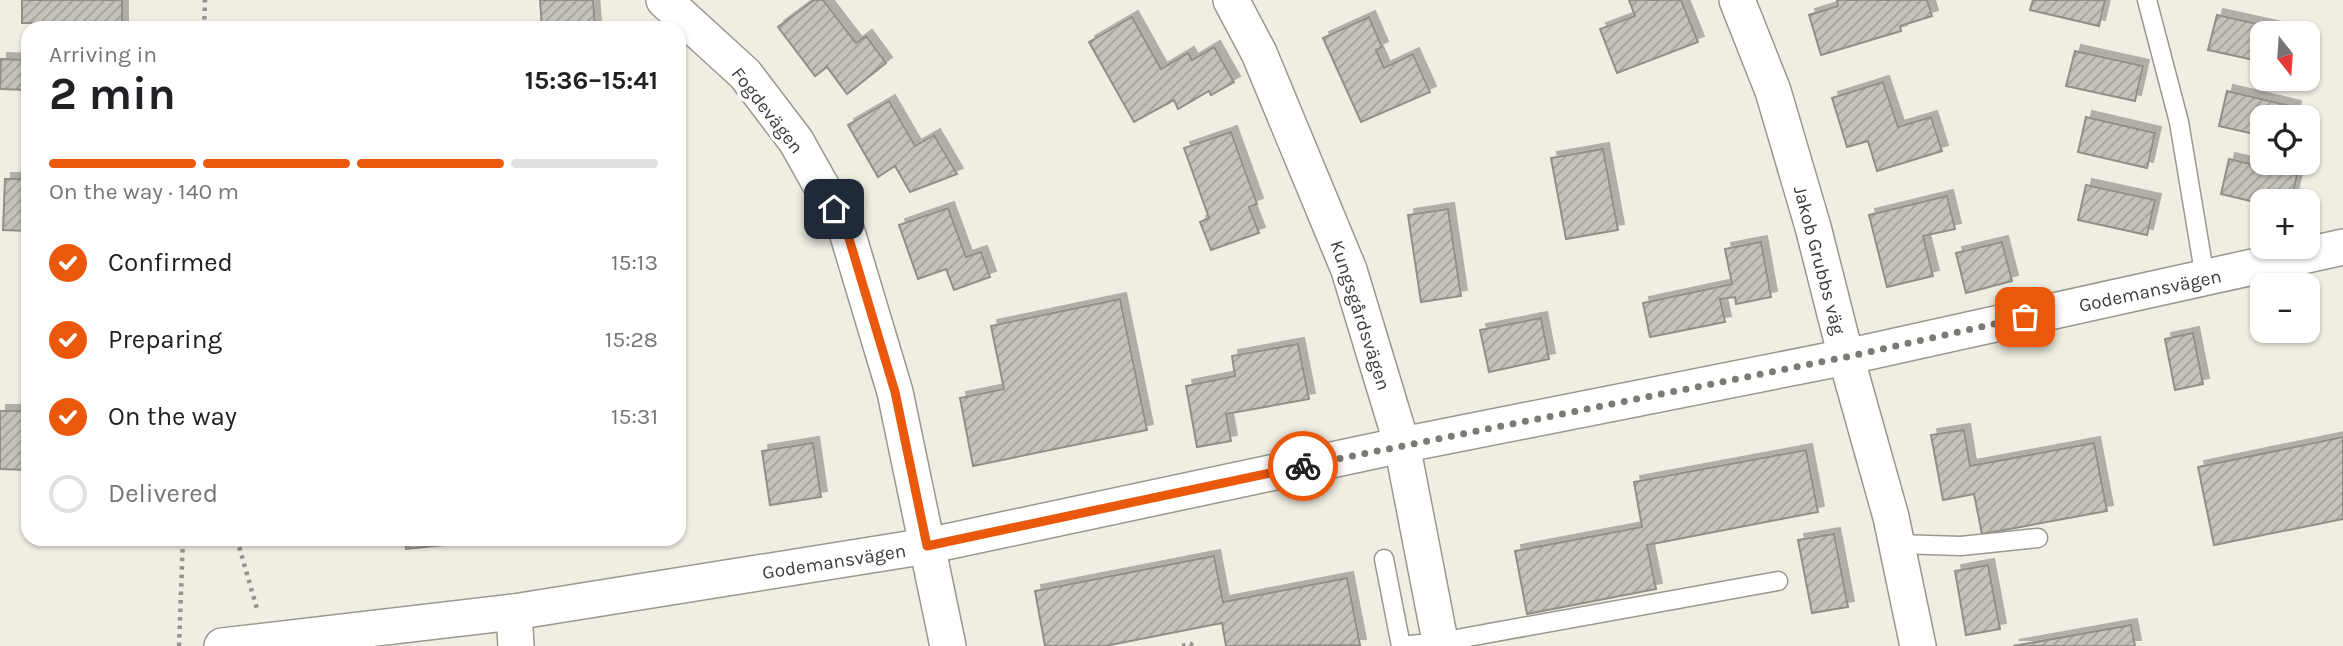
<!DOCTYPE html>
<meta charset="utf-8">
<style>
body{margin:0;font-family:Karla,sans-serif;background:#f2f2f2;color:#202124;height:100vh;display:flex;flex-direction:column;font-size:26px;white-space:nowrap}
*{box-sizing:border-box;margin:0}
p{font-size:23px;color:#757577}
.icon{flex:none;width:38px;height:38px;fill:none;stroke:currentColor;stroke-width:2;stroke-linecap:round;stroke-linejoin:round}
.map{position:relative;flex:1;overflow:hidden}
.sheet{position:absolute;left:21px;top:21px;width:665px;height:525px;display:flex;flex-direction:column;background:#fff;border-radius:21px;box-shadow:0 2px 5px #0004}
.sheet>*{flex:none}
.needle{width:46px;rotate:163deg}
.buttons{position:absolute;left:2250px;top:21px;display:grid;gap:14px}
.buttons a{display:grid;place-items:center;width:70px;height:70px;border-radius:14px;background:#fff;box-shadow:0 2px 5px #0004;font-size:35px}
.pin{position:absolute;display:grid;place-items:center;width:60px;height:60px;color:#fff;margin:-30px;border-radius:14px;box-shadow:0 4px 10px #0006}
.courier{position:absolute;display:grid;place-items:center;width:70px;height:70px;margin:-35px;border:5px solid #ea580c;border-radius:50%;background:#fff;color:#222;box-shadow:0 2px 9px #0007}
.head em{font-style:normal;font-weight:700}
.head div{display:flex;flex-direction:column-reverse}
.head{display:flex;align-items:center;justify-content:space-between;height:119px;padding:0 28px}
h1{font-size:46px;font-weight:700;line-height:52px}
.bar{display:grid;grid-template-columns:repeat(4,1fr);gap:10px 7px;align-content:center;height:84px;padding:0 28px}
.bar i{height:9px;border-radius:5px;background:#e0e0e0}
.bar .on{background:#ea580c}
.bar p{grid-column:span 4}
ol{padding:0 28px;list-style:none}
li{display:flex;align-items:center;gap:21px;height:77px}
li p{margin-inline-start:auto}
li .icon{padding:7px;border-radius:50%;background:#ea580c;color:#fff;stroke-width:4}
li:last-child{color:#757577}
li i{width:38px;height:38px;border:4px solid #e0e0e0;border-radius:50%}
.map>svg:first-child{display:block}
.building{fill:url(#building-hatch);stroke:#928f86;stroke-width:2;filter:url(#shadow)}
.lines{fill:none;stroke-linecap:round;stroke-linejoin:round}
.lane-casing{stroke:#9a988e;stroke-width:21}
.street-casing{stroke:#9a988e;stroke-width:38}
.path{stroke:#95938b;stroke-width:4.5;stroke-dasharray:3.5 5;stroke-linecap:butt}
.lane{stroke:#fff;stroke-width:18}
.street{stroke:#fff;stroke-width:35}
.done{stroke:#7c7a74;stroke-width:7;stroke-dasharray:0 12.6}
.route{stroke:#ea580c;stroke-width:9}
.labels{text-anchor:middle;stroke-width:7;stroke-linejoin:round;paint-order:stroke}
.street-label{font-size:19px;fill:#3d3c38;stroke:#fff}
</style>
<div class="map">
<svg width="2343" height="646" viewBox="0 0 2343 646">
<defs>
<pattern id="building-hatch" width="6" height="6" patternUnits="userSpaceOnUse" patternTransform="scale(1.75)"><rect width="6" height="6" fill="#c5c3b9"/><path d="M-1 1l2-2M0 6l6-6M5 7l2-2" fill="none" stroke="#a1a097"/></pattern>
<filter id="shadow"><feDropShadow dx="6" dy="-6" stdDeviation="0" flood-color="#0004"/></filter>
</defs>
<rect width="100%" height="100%" fill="#f0ede2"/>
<g class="building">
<polygon points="22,0 122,0 122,28 53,28 53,23 22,23"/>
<polygon points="540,0 593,0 595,28 542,28"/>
<polygon points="814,0 823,0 856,43 866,36 886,63 847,94 827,67 815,76 778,27"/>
<polygon points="1629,0 1681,0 1698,42 1617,73 1600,29 1635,16"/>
<polygon points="1837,0 1927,0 1932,16 1900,26 1901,31 1821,55 1809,15 1838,6"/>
<polygon points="2033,0 2105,0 2099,26 2030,10"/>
<polygon points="2217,15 2285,30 2284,33 2263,33 2263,62 2208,50"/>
<polygon points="1132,17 1161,69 1188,53 1192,60 1214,47 1234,82 1211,95 1209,91 1178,109 1174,100 1134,122 1089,42"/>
<polygon points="1369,17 1382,47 1376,50 1384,68 1413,54 1430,92 1361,122 1323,38"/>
<polygon points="2075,51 2143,66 2135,101 2066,86"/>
<polygon points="1,59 28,60 28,90 0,89"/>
<polygon points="1883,82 1898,127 1931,117 1942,151 1877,171 1868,141 1847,147 1832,98"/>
<polygon points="2227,91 2295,107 2293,117 2263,117 2263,136 2219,126"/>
<polygon points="889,101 915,146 934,135 957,174 910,192 895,166 878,177 848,125"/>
<polygon points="2086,117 2155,133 2147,168 2078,152"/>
<polygon points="1231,132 1257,204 1249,207 1259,233 1211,250 1200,222 1209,218 1184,148"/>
<polygon points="1603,149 1618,230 1566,239 1551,158"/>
<polygon points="2229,159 2297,175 2291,201 2263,201 2263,204 2221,194"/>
<polygon points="5,179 28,179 28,231 3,230"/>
<polygon points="2086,185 2155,200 2147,235 2078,220"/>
<polygon points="1947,196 1955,229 1923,236 1933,276 1887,287 1869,215"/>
<polygon points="948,208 966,257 981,252 990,277 954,290 946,269 918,279 899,225"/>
<polygon points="1448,209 1461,296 1421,302 1408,215"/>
<polygon points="1761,242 1771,297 1736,304 1735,297 1720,299 1725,322 1650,337 1643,303 1732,284 1725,249"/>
<polygon points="2002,242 2012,281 1966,293 1956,253"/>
<polygon points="1120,299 1147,430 973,466 960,398 1004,389 991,326"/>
<polygon points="1541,318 1549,359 1489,372 1480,330"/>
<polygon points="2193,333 2203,384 2175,390 2165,339"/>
<polygon points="1298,344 1309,399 1226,414 1231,441 1197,447 1186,386 1235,376 1232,356"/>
<polygon points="0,411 28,411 28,470 0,469"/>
<polygon points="1964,430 1970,466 2094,443 2107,511 1982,534 1974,494 1943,500 1931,435"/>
<polygon points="2343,437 2343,519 2214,545 2198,467"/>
<polygon points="813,443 821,497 770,505 762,451"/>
<polygon points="1806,450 1818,512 1647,545 1656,589 1527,614 1515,551 1642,527 1634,482"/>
<polygon points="1834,534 1848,607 1812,613 1798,540"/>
<polygon points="405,539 482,539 482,541 406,549"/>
<polygon points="1214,556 1223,602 1347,578 1360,645 1226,646 1222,623 1105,646 1045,646 1035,591"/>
<polygon points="1988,565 2000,629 1966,635 1955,571"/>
<polygon points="2131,625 2135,646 2013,646"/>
</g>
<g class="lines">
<defs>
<g id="lane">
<polyline points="2147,0 2179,122 2205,278"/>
<polyline points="1897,544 1961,546 2038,538"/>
<polyline points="1384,559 1401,646 1440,642 1778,581"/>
</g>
<g id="street">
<polyline points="664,0 745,74 796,141 847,232 895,392 948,646"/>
<polyline points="1231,0 1259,53 1349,270 1402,445 1441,646"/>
<polyline points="1737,0 1773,91 1813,227 1846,357 1891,517 1918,646"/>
<polyline points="514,612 516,646"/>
<polyline points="222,646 514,612 927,546 1402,445 1846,357 2343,247"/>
</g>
</defs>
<use href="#lane" class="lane-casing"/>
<use href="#street" class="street-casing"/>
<g class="path">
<polyline points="204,28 205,0"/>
<polyline points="237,539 257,609"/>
<polyline points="179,646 183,539"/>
<polyline points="1182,646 1191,644 1192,646"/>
</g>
<use href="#lane" class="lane"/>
<use href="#street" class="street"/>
</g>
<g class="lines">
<polyline class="done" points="1303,466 1846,357 2025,317"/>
<polyline class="route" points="834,209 847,232 895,392 927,546 1303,466"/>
</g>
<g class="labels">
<g class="street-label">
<text transform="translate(768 110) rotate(52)" y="7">Fogdevägen</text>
<text transform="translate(1820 260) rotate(75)" y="7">Jakob Grubbs väg</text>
<text transform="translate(2150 290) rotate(-12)" y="7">Godemansvägen</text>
<text transform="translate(1361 315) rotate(72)" y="7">Kungsgårdsvägen</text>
<text transform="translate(834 561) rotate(-9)" y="7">Godemansvägen</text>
</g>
</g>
</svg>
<div class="buttons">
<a><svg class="needle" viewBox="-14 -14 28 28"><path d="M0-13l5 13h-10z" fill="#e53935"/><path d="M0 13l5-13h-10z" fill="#757577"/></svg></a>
<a><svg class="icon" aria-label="locate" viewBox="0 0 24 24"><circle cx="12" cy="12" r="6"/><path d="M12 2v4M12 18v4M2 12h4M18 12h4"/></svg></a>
<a>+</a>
<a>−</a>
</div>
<div class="pin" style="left:2025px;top:317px;background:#ea580c"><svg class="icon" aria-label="bag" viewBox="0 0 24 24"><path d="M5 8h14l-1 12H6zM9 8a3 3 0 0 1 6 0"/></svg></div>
<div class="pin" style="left:834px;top:209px;background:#1f2937"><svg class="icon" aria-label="home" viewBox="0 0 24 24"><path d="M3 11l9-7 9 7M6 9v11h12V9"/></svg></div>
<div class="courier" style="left:1303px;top:466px"><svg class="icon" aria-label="bike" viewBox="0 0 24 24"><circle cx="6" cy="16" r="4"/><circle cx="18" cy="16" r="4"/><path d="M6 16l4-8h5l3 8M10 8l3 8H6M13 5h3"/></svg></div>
<section class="sheet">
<div class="head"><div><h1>2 min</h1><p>Arriving in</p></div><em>15:36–15:41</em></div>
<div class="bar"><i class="on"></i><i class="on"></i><i class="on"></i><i></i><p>On the way · 140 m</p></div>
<ol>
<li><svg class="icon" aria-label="check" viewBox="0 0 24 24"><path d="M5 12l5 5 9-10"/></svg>Confirmed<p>15:13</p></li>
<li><svg class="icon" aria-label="check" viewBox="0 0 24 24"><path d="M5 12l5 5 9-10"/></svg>Preparing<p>15:28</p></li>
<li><svg class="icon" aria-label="check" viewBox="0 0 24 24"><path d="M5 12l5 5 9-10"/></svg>On the way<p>15:31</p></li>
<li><i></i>Delivered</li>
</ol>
</section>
</div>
